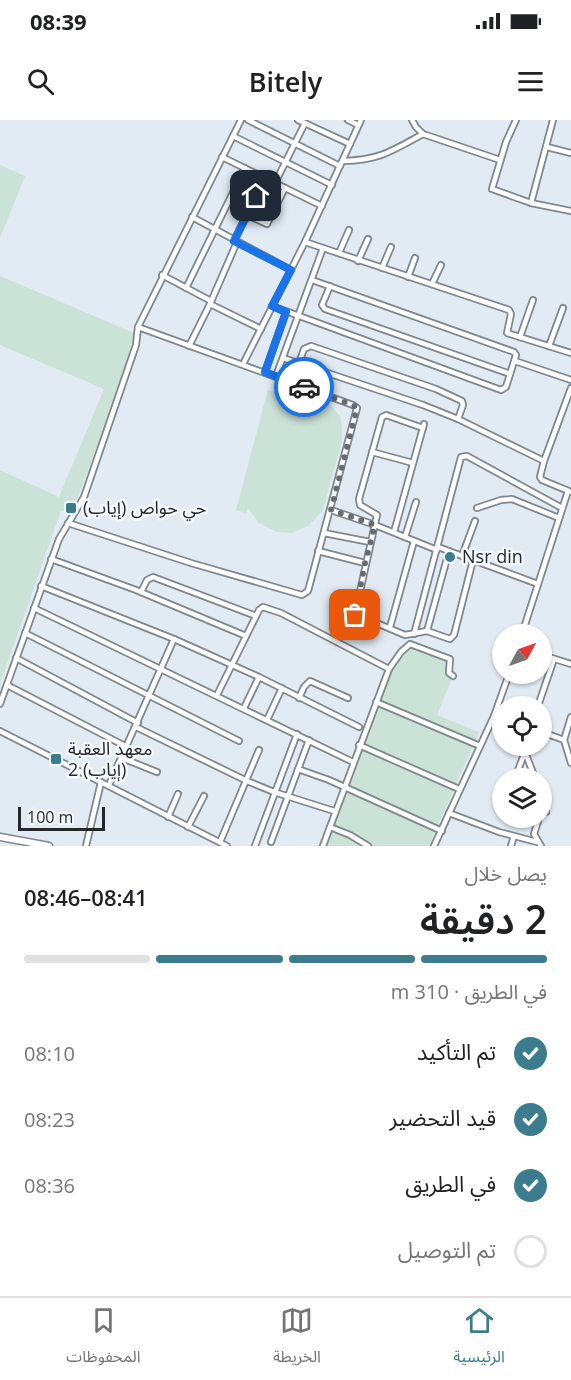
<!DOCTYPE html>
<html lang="ar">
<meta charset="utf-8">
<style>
body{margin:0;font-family:"Open Sans","Noto Sans Arabic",sans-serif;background:#f6f6f6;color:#202124;direction:rtl;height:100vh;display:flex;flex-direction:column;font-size:22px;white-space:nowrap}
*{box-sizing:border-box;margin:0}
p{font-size:20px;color:#757577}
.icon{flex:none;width:33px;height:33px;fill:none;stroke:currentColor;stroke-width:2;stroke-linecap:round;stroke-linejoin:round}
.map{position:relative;height:726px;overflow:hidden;direction:ltr}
.sheet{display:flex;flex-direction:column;background:#fff;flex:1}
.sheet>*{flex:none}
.needle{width:39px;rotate:50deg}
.fabs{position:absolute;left:492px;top:504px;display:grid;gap:12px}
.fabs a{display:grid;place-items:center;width:60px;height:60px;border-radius:50%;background:#fff;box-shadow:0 2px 4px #0004;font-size:30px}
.scale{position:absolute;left:18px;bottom:15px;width:87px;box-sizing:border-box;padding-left:6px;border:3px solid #25282b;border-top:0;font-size:16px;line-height:21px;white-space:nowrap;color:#25282b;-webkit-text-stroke:4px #f3f8fd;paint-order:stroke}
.pin{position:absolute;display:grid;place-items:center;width:51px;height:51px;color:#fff;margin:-26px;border-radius:12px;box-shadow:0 3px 9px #0006}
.courier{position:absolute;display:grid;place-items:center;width:60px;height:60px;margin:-30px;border:4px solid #1a73e8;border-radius:50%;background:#fff;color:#222;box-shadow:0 2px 8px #0007}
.summary em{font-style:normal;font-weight:600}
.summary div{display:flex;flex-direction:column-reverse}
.summary{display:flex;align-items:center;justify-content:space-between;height:102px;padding:0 24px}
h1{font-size:39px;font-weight:600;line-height:45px}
.bar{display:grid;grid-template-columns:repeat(4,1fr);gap:9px 6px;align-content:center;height:72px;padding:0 24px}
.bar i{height:8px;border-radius:4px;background:#e0e0e0}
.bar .selected{background:#3b7d8f}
.bar p{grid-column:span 4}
ol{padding:0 24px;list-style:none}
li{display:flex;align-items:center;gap:18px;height:66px}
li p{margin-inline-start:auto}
li .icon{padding:6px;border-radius:50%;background:#3b7d8f;color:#fff;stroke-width:4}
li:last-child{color:#757577}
li i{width:33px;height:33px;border:3px solid #e0e0e0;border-radius:50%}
.status{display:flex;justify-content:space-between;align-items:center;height:42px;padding:0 30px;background:#fff;direction:ltr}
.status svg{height:16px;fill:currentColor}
header{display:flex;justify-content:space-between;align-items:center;height:78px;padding:0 24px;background:#fff;font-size:27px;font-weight:600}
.tabs{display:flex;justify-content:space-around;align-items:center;height:84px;border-top:2px solid #e0e0e0;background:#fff;font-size:16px;color:#757577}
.tabs a{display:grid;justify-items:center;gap:3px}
.tabs .selected{color:#3b7d8f}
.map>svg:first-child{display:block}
.green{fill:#cbe2d7}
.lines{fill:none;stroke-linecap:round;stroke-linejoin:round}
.street-casing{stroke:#7e868e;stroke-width:8}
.secondary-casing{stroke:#7e868e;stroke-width:9}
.street{stroke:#fff;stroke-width:4.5}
.secondary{stroke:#fff;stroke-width:6}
.done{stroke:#676c71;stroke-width:6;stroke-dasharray:0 10.8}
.route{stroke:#1a73e8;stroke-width:8}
.poi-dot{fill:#3b7d8f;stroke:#f3f8fd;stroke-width:2}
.labels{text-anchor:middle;stroke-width:5;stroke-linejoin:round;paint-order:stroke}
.poi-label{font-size:18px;fill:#25282b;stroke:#f3f8fd;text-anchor:start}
</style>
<div class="status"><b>08:39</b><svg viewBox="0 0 49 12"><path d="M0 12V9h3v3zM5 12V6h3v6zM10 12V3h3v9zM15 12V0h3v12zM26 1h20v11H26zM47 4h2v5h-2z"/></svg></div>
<header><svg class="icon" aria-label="menu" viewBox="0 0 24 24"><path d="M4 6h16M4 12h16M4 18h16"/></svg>Bitely<svg class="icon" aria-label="search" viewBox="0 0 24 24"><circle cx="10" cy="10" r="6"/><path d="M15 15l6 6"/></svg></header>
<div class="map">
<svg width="571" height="726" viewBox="0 0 571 726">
<rect width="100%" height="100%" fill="#e2ebf4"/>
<g class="green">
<polygon points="0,45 25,56 0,118"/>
<polygon points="0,156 134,213 124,254 78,377 67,392 61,391 0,564 0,350 59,377 104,269 0,225"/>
<polygon points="268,270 283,274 291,271 306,270 323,277 340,296 342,305 342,321 323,390 308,406 291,413 277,412 259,403 248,388 246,393 236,390"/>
<polygon points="408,525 451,541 447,553 452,558 437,595 479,612 429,726 327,726 390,550"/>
</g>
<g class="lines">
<defs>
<g id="street">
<polyline points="248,0 340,46"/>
<polyline points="298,0 350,24"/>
<polyline points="348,0 358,5"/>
<polyline points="412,0 416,7 423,14 500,40"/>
<polyline points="516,0 506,22 492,69 531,83 571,91"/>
<polyline points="233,16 332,65"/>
<polyline points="547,27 571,33"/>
<polyline points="222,37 322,86"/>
<path d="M343 41C380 40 392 31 423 14"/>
<polyline points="275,63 305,3"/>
<polyline points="531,83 553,0"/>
<polyline points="247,95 267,104 285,68"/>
<polyline points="192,97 291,150"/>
<polyline points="234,121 266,58"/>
<polyline points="305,122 509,190 511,194 507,213 571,233"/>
<polyline points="339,133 349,110"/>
<polyline points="358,141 368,119"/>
<polyline points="382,148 391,127"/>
<polyline points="162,155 211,181"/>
<polyline points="408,157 415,138"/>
<polyline points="432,164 441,145"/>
<polyline points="330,166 322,185 325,189 510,254"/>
<polyline points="186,168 245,48"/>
<polyline points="210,184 261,209"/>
<polyline points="272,186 501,270 506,267 516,235 514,232 312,160"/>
<polyline points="520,217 533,180"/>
<polyline points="189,226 210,184 237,122"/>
<polyline points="549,226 563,188"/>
<polyline points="283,238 423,285 458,299 544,341"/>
<polyline points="515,241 571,260"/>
<polyline points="299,243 304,229 311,226 436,269 462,281 463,285 458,299"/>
<polyline points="243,244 305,122 361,0"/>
<polyline points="265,252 286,192"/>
<polyline points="276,256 323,128"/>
<polyline points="571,268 544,341 540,357 542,360 571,372"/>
<polyline points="423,308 386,295 382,297 359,379 360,385 377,395 355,494 405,515 427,511 450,519 454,515 473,440"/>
<polyline points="372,332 413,343"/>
<polyline points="477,388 501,380 512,379 559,398"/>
<polyline points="331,390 375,405 437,430"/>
<polyline points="68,403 191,443 302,475 308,471 357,288 353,285 138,207"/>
<polyline points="394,412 424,304"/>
<polyline points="324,413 370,422"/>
<polyline points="405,417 416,382"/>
<polyline points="438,427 538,464"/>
<polyline points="318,431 365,443"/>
<polyline points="462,436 475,401"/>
<polyline points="51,439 136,470 246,516"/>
<polyline points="41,466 174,519 259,557 359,607"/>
<polyline points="141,472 147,460 153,457 256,496"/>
<polyline points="34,488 353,642"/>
<polyline points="390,507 414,421"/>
<polyline points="427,511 449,431"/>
<polyline points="25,513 239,621"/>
<polyline points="414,514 461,337 467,336 562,388"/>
<polyline points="522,514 568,371"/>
<polyline points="542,535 571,544"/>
<polyline points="16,538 138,603"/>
<polyline points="7,565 127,627"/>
<polyline points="217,575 259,490 263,487 281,493 389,549"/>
<polyline points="299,578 304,567 310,561 348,578"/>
<polyline points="376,582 480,626"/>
<polyline points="0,584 59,419 84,377 136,225 138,207 241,0"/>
<polyline points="538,586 554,539"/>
<polyline points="244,588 259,557"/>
<polyline points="494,596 502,599"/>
<polyline points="571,597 564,620 571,643"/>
<polyline points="267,600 282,568"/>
<polyline points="136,607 247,661 274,672 334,691"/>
<polyline points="0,611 227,726"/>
<polyline points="542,612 564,620"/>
<polyline points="359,625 459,669"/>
<polyline points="122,638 157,652"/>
<polyline points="298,649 329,660 442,711"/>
<polyline points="515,658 525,632 535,658"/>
<polyline points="109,665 174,519"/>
<polyline points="542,678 546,692"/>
<polyline points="449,693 499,712 537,722"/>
<polyline points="168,697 178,674"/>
<polyline points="539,698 534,714 541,726"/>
<polyline points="188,707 204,676"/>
<polyline points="220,722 259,630"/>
<polyline points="271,722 309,620"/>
<polyline points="86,726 101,662"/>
<polyline points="255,726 297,614"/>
<polyline points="323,726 330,707"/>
<polyline points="368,726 350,715 330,707 389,549 401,532 410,524 450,539 449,553 453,556"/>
<polyline points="434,726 494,596 509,554"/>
<polyline points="511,726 514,716"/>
</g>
<polyline id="secondary" points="0,717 49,726"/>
</defs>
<use href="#street" class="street-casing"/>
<use href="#secondary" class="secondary-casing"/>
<use href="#street" class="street"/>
<use href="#secondary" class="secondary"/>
</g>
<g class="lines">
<polyline class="done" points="304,267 353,285 357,288 331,390 375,405 365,443 355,495"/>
<polyline class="route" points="256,76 234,121 291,150 272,186 286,192 265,252 304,267"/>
</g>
<g class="poi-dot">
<rect x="65" y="382" width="12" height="12" rx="3"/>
<circle cx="450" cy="437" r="6"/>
<rect x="50" y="633" width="12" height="12" rx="3"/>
</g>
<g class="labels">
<g class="poi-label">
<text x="83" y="394">حي حواص (إياب)</text>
<text x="462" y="443">Nsr din</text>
<text x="68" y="635">معهد العقبة<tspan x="68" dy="21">2 (إياب)</tspan></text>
</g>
</g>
</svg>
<div class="fabs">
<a><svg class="needle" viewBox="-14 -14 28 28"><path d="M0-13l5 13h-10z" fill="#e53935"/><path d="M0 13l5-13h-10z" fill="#757577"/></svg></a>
<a><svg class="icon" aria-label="locate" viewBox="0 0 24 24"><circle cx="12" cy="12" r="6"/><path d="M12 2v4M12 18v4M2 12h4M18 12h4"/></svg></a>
<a><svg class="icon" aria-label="layers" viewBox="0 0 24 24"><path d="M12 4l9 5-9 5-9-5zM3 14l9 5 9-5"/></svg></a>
</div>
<div class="scale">100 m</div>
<div class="pin" style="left:355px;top:495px;background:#ea580c"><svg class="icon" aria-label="bag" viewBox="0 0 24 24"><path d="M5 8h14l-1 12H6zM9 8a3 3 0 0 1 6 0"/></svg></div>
<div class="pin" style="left:256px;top:76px;background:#1f2937"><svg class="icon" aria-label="home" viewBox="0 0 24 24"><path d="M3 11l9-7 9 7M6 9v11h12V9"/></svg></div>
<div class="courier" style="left:304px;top:267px"><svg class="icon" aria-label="car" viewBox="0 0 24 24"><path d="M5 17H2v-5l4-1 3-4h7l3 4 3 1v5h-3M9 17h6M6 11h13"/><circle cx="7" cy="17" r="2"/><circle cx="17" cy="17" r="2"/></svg></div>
</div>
<section class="sheet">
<div class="summary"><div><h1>2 دقيقة</h1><p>يصل خلال</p></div><em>08:41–08:46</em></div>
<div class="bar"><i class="selected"></i><i class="selected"></i><i class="selected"></i><i></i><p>في الطريق · 310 m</p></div>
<ol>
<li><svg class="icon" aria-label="check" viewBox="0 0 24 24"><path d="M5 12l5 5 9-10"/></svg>تم التأكيد<p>08:10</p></li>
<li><svg class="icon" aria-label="check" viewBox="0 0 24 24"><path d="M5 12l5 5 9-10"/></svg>قيد التحضير<p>08:23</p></li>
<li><svg class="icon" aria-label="check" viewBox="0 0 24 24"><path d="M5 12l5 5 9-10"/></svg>في الطريق<p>08:36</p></li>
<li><i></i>تم التوصيل</li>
</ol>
</section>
<nav class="tabs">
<a class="selected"><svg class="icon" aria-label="home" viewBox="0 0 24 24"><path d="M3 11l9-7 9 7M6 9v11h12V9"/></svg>الرئيسية</a>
<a><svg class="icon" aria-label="map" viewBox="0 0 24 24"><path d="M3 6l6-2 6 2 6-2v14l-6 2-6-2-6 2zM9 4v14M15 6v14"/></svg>الخريطة</a>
<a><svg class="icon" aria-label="saved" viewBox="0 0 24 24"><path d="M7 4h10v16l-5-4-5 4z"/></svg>المحفوظات</a>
</nav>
